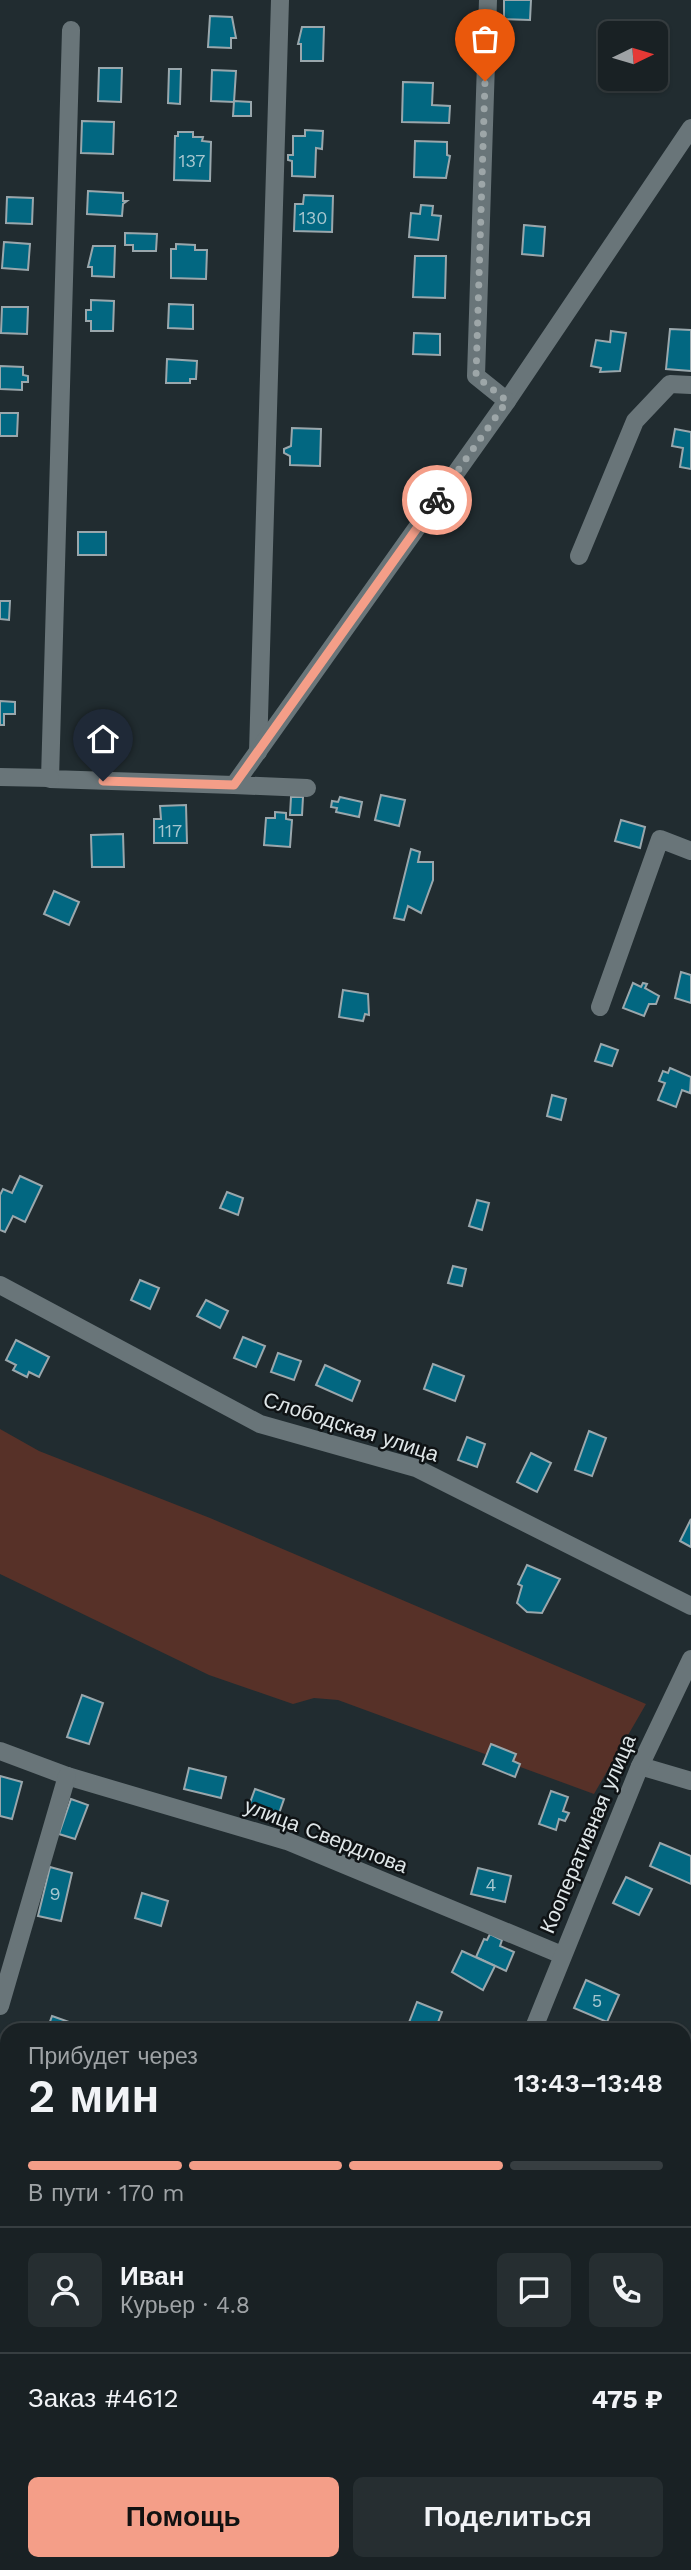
<!DOCTYPE html>
<html lang="ru">
<meta charset="utf-8">
<style>
body{margin:0;font-family:"Work Sans",sans-serif;background:#262e31;color:#f1f3f6;height:100vh;display:flex;flex-direction:column;font-size:26px;white-space:nowrap}
*{box-sizing:border-box;margin:0}
p{font-size:23px;color:#9fa3a6}
.icon{flex:none;width:38px;height:38px;fill:none;stroke:currentColor;stroke-width:2;stroke-linecap:round;stroke-linejoin:round}
.map{position:relative;flex:1;overflow:hidden}
.side{position:absolute;left:0px;top:2023px;width:691px;height:548px;display:flex;flex-direction:column;background:#192124;border-radius:21px 21px 0 0;box-shadow:0 2px 5px #0004,0 0 0 2px #373e41}
.side>*{flex:none}
.needle{width:46px;rotate:85deg}
.controls{position:absolute;left:598px;top:21px;display:grid;gap:14px}
.controls a{display:grid;place-items:center;width:70px;height:70px;border-radius:10px;background:#192124;box-shadow:0 2px 5px #0004,0 0 0 2px #373e41;font-size:35px}
.pin{position:absolute;display:grid;place-items:center;width:60px;height:60px;color:#fff;margin:-72px -30px;border-radius:50% 50% 50% 0;rotate:-45deg;box-shadow:0 0 7px #0007}
.pin .icon{rotate:45deg}
.courier{position:absolute;display:grid;place-items:center;width:70px;height:70px;margin:-35px;border:5px solid #f49e88;border-radius:50%;background:#fff;color:#222;box-shadow:0 2px 9px #0007}
.overview em{font-style:normal;font-weight:600}
.overview div{display:flex;flex-direction:column-reverse}
.overview{display:flex;align-items:center;justify-content:space-between;height:119px;padding:0 28px}
h1{font-size:46px;font-weight:600;line-height:52px}
.bar{display:grid;grid-template-columns:repeat(4,1fr);gap:10px 7px;align-content:center;height:84px;padding:0 28px}
.bar i{height:9px;border-radius:5px;background:#373e41}
.bar .active{background:#f49e88}
.bar p{grid-column:span 4}
.line{display:flex;align-items:center;gap:18px;padding:0 28px;border-top:2px solid #373e41}
.line div{flex:1}
.round{display:grid;place-items:center;flex:none;width:74px;height:74px;border-radius:10px;background:#262e31}
.button{display:flex;gap:14px;margin-top:auto;padding:14px 28px}
.button a{flex:1;height:80px;border-radius:10px;background:#f49e88;color:#111;font-size:28px;font-weight:600;line-height:80px;text-align:center}
.button a+a{background:#262e31;color:#f1f3f6}
.map>svg:first-child{display:block}
.green{fill:#573128}
.building{fill:#026781;stroke:#9aa7ac;stroke-width:2}
.lines{fill:none;stroke-linecap:round;stroke-linejoin:round}
.minor{stroke:#697579;stroke-width:18}
.done{stroke:#9da6a8;stroke-width:7;stroke-dasharray:0 12.6}
.route{stroke:#f49e88;stroke-width:9}
.labels{text-anchor:middle;stroke-width:5;stroke-linejoin:round;paint-order:stroke}
.number-label{font-size:18px;fill:#a8c7cf}
.street-label{font-size:21px;fill:#e0e7e9;stroke:#0f1315}
</style>
<div class="map">
<svg width="691" height="2570" viewBox="0 0 691 2570">
<rect width="100%" height="100%" fill="#212c30"/>
<polygon class="green" points="0,1429 39,1451 210,1518 646,1704 594,1794 338,1700 314,1698 293,1704 209,1675 0,1574"/>
<g class="building">
<polygon points="504,0 531,0 530,20 504,19"/>
<polygon points="210,16 232,17 236,38 231,38 231,48 208,47"/>
<polygon points="302,27 324,27 323,61 301,61 301,44 298,44"/>
<polygon points="99,68 122,68 121,102 98,101"/>
<polygon points="169,69 181,69 180,104 168,103"/>
<polygon points="212,70 236,71 234,102 211,101"/>
<polygon points="403,82 433,83 432,105 450,106 449,123 402,122"/>
<polygon points="234,101 251,102 251,116 233,116"/>
<polygon points="82,121 114,122 113,154 81,153"/>
<polygon points="305,130 323,131 322,149 316,148 315,177 292,176 292,161 288,160 288,155 293,155 293,136 305,136"/>
<polygon points="178,132 193,132 193,137 203,137 202,141 211,142 210,181 174,180 175,136 178,136"/>
<polygon points="415,141 447,142 447,155 450,156 446,178 414,177"/>
<polygon points="88,191 123,193 123,201 127,201 123,204 122,216 87,214"/>
<polygon points="304,195 333,196 332,232 294,231 295,204 303,204"/>
<polygon points="7,197 33,198 32,224 6,223"/>
<polygon points="421,205 433,206 432,215 441,216 438,240 409,237 411,213 420,214"/>
<polygon points="524,225 545,227 543,256 522,254"/>
<polygon points="125,233 157,234 156,251 133,251 133,245 125,245"/>
<polygon points="4,242 30,244 28,270 2,268"/>
<polygon points="176,244 195,245 195,250 207,250 206,279 171,278 171,249 176,249"/>
<polygon points="93,246 115,246 114,277 92,276 92,267 88,267"/>
<polygon points="415,256 446,256 445,298 413,297"/>
<polygon points="91,300 114,301 113,331 91,331 91,321 86,321 86,310 91,310"/>
<polygon points="169,304 193,305 193,329 168,328"/>
<polygon points="2,307 28,307 27,334 1,333"/>
<polygon points="670,329 691,330 691,371 666,369"/>
<polygon points="611,331 626,333 620,371 600,372 601,368 591,366 596,340 610,342"/>
<polygon points="414,333 440,334 440,355 413,354"/>
<polygon points="167,359 197,361 196,379 190,379 190,383 166,383"/>
<polygon points="0,366 23,367 23,375 28,376 28,382 22,382 22,390 0,389"/>
<polygon points="0,413 18,413 17,436 0,436"/>
<polygon points="292,428 321,429 320,466 290,465 290,456 284,453 284,449 291,446"/>
<polygon points="675,429 691,432 691,469 680,467 683,448 672,446"/>
<rect x="78" y="532" width="28" height="23"/>
<polygon points="0,601 10,601 9,620 0,619"/>
<polygon points="0,701 15,702 15,714 4,714 4,725 0,725"/>
<polygon points="381,795 405,800 399,826 375,820"/>
<polygon points="291,797 303,797 302,815 290,815"/>
<polygon points="340,797 362,802 359,817 336,812 337,808 331,807 332,801 338,802"/>
<polygon points="186,805 187,843 154,843 154,819 161,819 160,806"/>
<polygon points="275,812 286,813 286,819 292,820 290,847 264,845 266,818 275,818"/>
<polygon points="621,820 645,827 640,848 615,841"/>
<polygon points="123,834 124,867 92,867 91,835"/>
<polygon points="411,849 420,852 418,862 433,862 433,880 421,913 408,906 404,920 394,918"/>
<polygon points="54,891 79,902 69,925 44,914"/>
<polygon points="681,972 691,975 691,1003 675,998"/>
<polygon points="633,983 641,987 643,983 647,984 645,988 659,996 656,1004 649,1004 644,1016 623,1008"/>
<polygon points="343,990 368,994 369,1015 365,1014 363,1021 339,1017"/>
<polygon points="601,1044 618,1050 612,1066 595,1061"/>
<polygon points="670,1068 691,1077 690,1093 682,1090 676,1107 658,1100 665,1083 659,1081 663,1071 668,1073"/>
<polygon points="552,1095 566,1099 561,1120 547,1116"/>
<polygon points="20,1176 42,1186 25,1222 13,1216 5,1232 0,1230 0,1195 3,1189 12,1193"/>
<polygon points="227,1192 243,1198 238,1215 220,1208"/>
<polygon points="477,1200 489,1203 482,1230 469,1226"/>
<polygon points="453,1266 466,1269 462,1286 448,1283"/>
<polygon points="140,1280 159,1288 150,1309 131,1300"/>
<polygon points="206,1300 228,1311 220,1328 197,1316"/>
<polygon points="243,1337 265,1346 256,1367 234,1358"/>
<polygon points="16,1340 49,1357 39,1377 29,1372 27,1377 13,1370 16,1365 6,1360"/>
<polygon points="278,1353 301,1361 294,1380 271,1372"/>
<polygon points="433,1364 464,1376 455,1401 424,1389"/>
<polygon points="325,1365 360,1381 352,1401 316,1385"/>
<polygon points="589,1431 606,1438 592,1476 575,1470"/>
<polygon points="467,1437 485,1444 477,1467 458,1460"/>
<polygon points="531,1453 551,1463 537,1492 517,1482"/>
<polygon points="691,1519 691,1547 680,1541"/>
<polygon points="527,1565 560,1579 542,1613 527,1612 517,1603 522,1586 518,1584"/>
<polygon points="82,1695 103,1703 89,1744 67,1737"/>
<polygon points="491,1744 516,1754 513,1761 520,1764 515,1777 483,1764"/>
<polygon points="189,1768 226,1777 221,1798 184,1789"/>
<polygon points="0,1776 22,1782 12,1819 0,1816"/>
<polygon points="255,1789 284,1799 276,1822 247,1811"/>
<polygon points="551,1791 568,1797 563,1811 569,1813 565,1821 559,1819 556,1830 539,1824"/>
<polygon points="71,1799 88,1805 75,1839 59,1834"/>
<polygon points="660,1843 691,1856 691,1884 650,1866"/>
<polygon points="50,1867 72,1873 61,1921 38,1916"/>
<polygon points="478,1868 511,1876 505,1902 471,1894"/>
<polygon points="626,1877 652,1889 639,1915 613,1903"/>
<polygon points="142,1893 168,1901 161,1926 135,1918"/>
<polygon points="490,1934 502,1940 500,1946 514,1952 506,1971 476,1957 484,1939 487,1940"/>
<polygon points="462,1951 495,1966 483,1990 452,1972"/>
<polygon points="586,1980 619,1995 607,2022 574,2008"/>
<polygon points="417,2002 442,2012 435,2030 420,2030 408,2025"/>
<polygon points="52,2016 75,2024 73,2030 47,2030"/>
<polygon points="4,2314 7,2315 7,2348 0,2345 0,2322"/>
<polygon points="3,2413 7,2415 7,2443 0,2440"/>
<polygon points="358,2564 379,2564 393,2570 355,2570"/>
</g>
<g class="lines">
<g class="minor">
<polyline points="488,0 476,376 507,401 691,128"/>
<polyline points="71,30 50,779 234,785"/>
<polyline points="579,556 635,421 670,384 691,385"/>
<polyline points="258,752 280,0"/>
<polyline points="0,777 50,778"/>
<polyline points="307,788 234,785 507,401"/>
<polyline points="600,1007 660,839 691,851"/>
<polyline points="0,1285 260,1424 416,1468 691,1606"/>
<polyline points="0,1751 67,1776 287,1841 562,1955"/>
<polyline points="640,1766 691,1781"/>
<polyline points="0,2006 67,1776"/>
<polyline points="533,2030 640,1766 691,1659"/>
<polyline points="0,2296 7,2297"/>
<polyline points="315,2570 318,2564"/>
</g>
</g>
<g class="lines">
<polyline class="done" points="437,500 507,401 476,376 485,81"/>
<polyline class="route" points="103,781 234,785 437,500"/>
</g>
<g class="labels">
<g class="number-label">
<text x="192" y="167">137</text>
<text x="313" y="224">130</text>
<text x="170" y="837">117</text>
<text x="491" y="1891">4</text>
<text x="55" y="1900">9</text>
<text x="597" y="2007">5</text>
</g>
<g class="street-label">
<text transform="translate(351 1427) rotate(18)" y="7">Слободская улица</text>
<text transform="translate(588 1834) rotate(-67)" y="7">Кооперативная улица</text>
<text transform="translate(326 1836) rotate(21)" y="7">улица Свердлова</text>
</g>
</g>
</svg>
<div class="controls">
<a><svg class="needle" viewBox="-14 -14 28 28"><path d="M0-13l5 13h-10z" fill="#e53935"/><path d="M0 13l5-13h-10z" fill="#9fa3a6"/></svg></a>
</div>
<div class="pin" style="left:485px;top:81px;background:#ea580c"><svg class="icon" aria-label="bag" viewBox="0 0 24 24"><path d="M5 8h14l-1 12H6zM9 8a3 3 0 0 1 6 0"/></svg></div>
<div class="pin" style="left:103px;top:781px;background:#1f2937"><svg class="icon" aria-label="home" viewBox="0 0 24 24"><path d="M3 11l9-7 9 7M6 9v11h12V9"/></svg></div>
<div class="courier" style="left:437px;top:500px"><svg class="icon" aria-label="bike" viewBox="0 0 24 24"><circle cx="6" cy="16" r="4"/><circle cx="18" cy="16" r="4"/><path d="M6 16l4-8h5l3 8M10 8l3 8H6M13 5h3"/></svg></div>
<section class="side">
<div class="overview"><div><h1>2 мин</h1><p>Прибудет через</p></div><em>13:43–13:48</em></div>
<div class="bar"><i class="active"></i><i class="active"></i><i class="active"></i><i></i><p>В пути · 170 m</p></div>
<div class="line" style="height:126px"><a class="round"><svg class="icon" aria-label="person" viewBox="0 0 24 24"><circle cx="12" cy="8" r="4"/><path d="M4 21q1-7 8-7t8 7"/></svg></a><div><b>Иван</b><p>Курьер · 4.8</p></div><a class="round"><svg class="icon" aria-label="chat" viewBox="0 0 24 24"><path d="M4 5h16v11H9l-5 4z"/></svg></a><a class="round"><svg class="icon" aria-label="phone" viewBox="0 0 24 24"><path d="M5 4h4l2 5-3 2q2 4 5 5l2-3 5 2v4C11 20 4 13 5 4z"/></svg></a></div>
<div class="line" style="height:91px"><div>Заказ #4612</div><b>475 ₽</b></div>
<div class="button"><a>Помощь</a><a>Поделиться</a></div>
</section>
</div>
